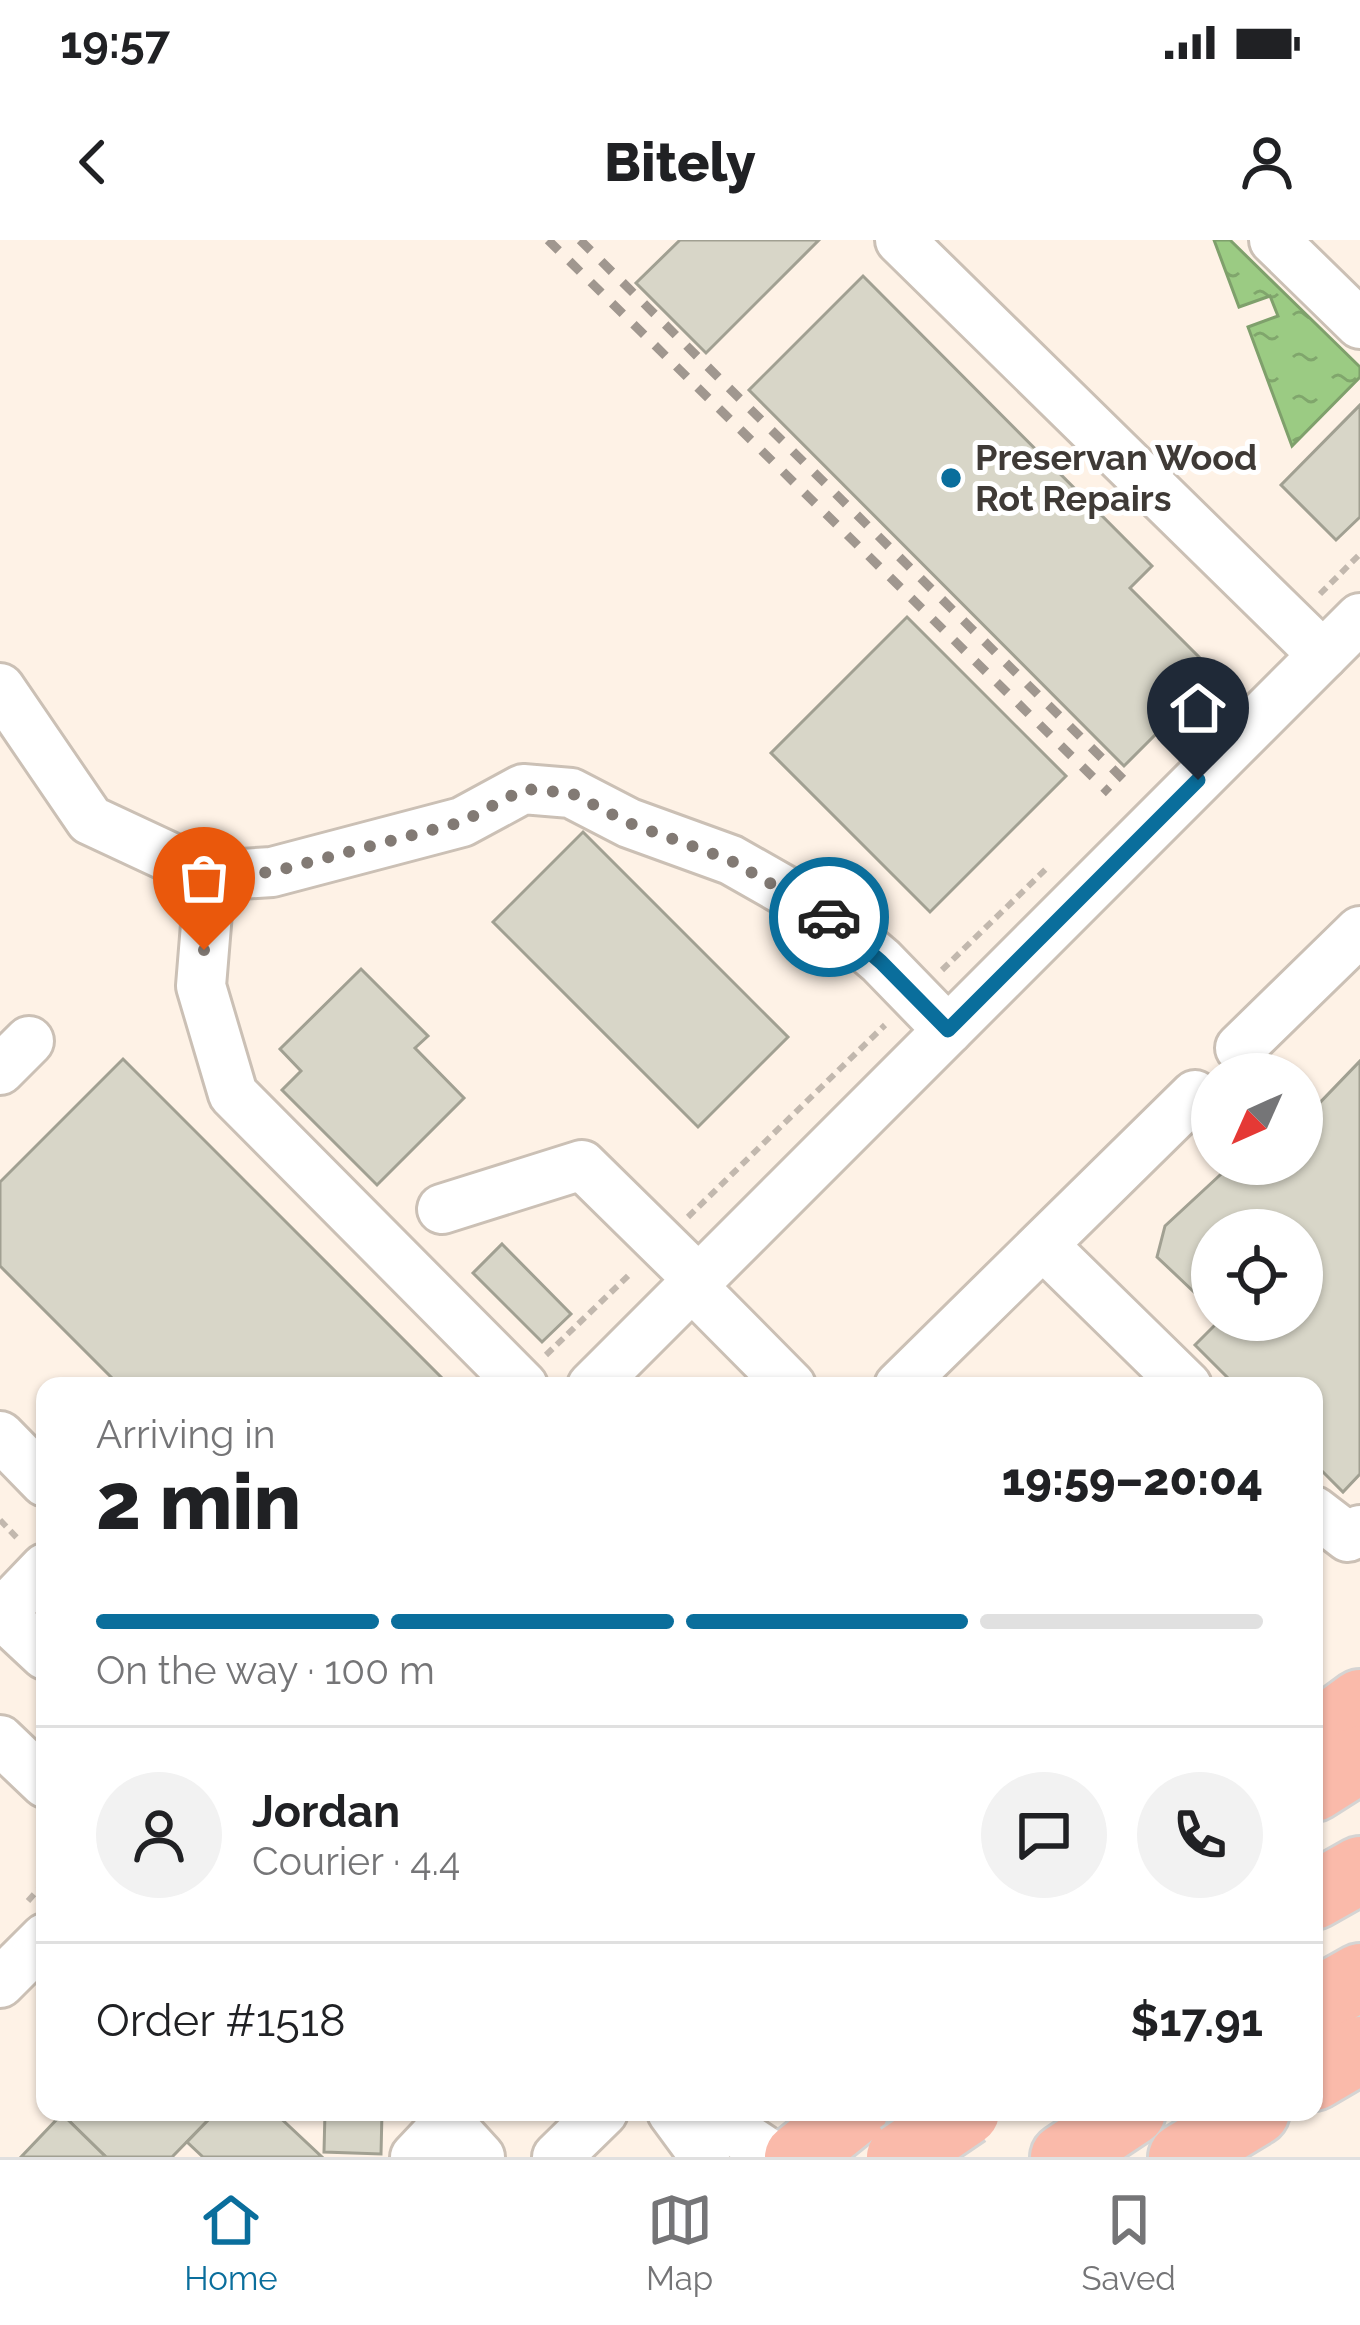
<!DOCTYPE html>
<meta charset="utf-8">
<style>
body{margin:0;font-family:Raleway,sans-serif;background:#f2f2f2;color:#202124;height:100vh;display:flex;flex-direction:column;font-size:45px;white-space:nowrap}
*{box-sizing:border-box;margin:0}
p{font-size:39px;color:#757577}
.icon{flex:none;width:66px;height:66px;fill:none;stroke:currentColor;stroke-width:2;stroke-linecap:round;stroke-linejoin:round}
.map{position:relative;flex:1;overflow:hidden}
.panel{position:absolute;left:36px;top:1137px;width:1287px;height:744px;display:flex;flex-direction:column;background:#fff;border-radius:24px;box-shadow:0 3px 9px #0004}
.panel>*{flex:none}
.needle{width:78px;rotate:225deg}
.buttons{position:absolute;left:1191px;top:813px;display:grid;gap:24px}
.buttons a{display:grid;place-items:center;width:132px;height:132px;border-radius:50%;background:#fff;box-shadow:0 3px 9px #0004;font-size:60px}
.pin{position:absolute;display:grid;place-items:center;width:102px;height:102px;color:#fff;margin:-123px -51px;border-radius:50% 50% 50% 0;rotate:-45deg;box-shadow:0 0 12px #0007}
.pin .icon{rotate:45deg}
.courier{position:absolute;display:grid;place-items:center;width:120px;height:120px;margin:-60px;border:9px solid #0a6e9c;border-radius:50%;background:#fff;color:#222;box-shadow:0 3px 15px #0007}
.overview em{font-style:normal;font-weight:800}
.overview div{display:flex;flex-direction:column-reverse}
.overview{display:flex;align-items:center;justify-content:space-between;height:204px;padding:0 60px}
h1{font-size:78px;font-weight:800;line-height:90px}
.bar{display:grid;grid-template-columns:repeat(4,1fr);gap:18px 12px;align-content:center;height:144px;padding:0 60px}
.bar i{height:15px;border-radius:9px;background:#e0e0e0}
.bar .selected{background:#0a6e9c}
.bar p{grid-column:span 4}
.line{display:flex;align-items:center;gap:30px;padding:0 60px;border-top:3px solid #e0e0e0}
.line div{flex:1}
.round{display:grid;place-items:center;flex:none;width:126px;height:126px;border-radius:63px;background:#f2f2f2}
.status{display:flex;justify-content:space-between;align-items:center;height:84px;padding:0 60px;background:#fff;direction:ltr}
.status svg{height:33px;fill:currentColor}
header{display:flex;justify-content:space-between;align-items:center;height:156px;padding:0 60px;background:#fff;font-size:54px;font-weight:800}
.tab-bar{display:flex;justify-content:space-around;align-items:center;height:168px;border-top:3px solid #e0e0e0;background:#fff;font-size:33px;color:#757577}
.tab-bar a{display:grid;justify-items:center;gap:6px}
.tab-bar .selected{color:#0a6e9c}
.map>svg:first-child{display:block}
.water{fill:url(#water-ripples);stroke:#7fa06c;stroke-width:3}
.building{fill:#d8d6c8;stroke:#a1a092;stroke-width:3}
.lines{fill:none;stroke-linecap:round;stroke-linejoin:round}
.minor-casing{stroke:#cbc0b5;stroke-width:54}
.highway-casing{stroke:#d5d4d3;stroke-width:72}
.path{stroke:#c2b8ae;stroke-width:6;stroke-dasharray:9 6;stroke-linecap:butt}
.minor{stroke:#fff;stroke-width:48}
.highway{stroke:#fabaaa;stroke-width:66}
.rail{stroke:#a0978f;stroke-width:9;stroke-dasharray:15 15;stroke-linecap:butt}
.highway-bridge-casing{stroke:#d5d4d3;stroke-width:72;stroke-linecap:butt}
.highway-bridge{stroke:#fabaaa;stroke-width:66}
.done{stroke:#827a74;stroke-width:12;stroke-dasharray:0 21.6}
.route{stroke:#0a6e9c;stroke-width:15}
.poi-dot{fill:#0a6e9c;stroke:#fff;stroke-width:4.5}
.labels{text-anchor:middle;stroke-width:10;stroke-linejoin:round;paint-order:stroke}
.poi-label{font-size:36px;font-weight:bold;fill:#3f3a36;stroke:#fff;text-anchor:start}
</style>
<div class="status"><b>19:57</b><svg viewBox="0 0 49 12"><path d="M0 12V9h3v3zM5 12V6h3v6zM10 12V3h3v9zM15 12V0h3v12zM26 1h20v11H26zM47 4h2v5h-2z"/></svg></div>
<header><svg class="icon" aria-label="back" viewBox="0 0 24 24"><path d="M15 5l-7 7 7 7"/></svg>Bitely<svg class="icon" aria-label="person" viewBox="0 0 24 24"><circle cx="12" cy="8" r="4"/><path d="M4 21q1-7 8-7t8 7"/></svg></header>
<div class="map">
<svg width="1360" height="1917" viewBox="0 0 1360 1917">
<defs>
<pattern id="water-ripples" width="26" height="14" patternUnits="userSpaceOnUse" patternTransform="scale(3)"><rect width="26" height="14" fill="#9bcb83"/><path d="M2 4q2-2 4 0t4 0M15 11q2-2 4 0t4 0" fill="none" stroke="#80a66c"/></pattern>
</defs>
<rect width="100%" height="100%" fill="#fef2e6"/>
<polygon class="water" points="1214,0 1230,0 1360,127 1360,137 1292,206 1248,87 1278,76 1270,56 1239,67"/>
<g class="building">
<polygon points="680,0 819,0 706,113 636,43"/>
<polygon points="863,36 1152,326 1130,348 1216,434 1124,526 749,150"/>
<polygon points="1360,165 1360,277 1336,300 1281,245"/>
<polygon points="907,377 1066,536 930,672 771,513"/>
<polygon points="583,592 788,797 698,887 493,682"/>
<polygon points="361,729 428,796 415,808 464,858 377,945 282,850 301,831 280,809"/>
<polygon points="123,819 450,1146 120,1146 0,1026 0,942"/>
<polygon points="1360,821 1360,1234 1343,1252 1314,1223 1314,1146 1236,1146 1195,1105 1220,1080 1302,1080 1302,990 1212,990 1212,1069 1157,1017 1165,986 1232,924 1302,924 1302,875 1305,878"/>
<polygon points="502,1004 571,1074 542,1102 473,1033"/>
<polygon points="65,1872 216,1872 172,1917 106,1917 62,1874"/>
<polygon points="216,1872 274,1872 322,1917 203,1917 187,1902"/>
<polygon points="325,1872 382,1872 381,1914 324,1912"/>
<polygon points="62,1874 106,1917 21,1917"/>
</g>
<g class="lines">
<defs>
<g id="minor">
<polyline points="900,0 1323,415"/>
<polyline points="1274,0 1360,84"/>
<polyline points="0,448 90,580 210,636 272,632 462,582 523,549 571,553 629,583 731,620 826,674 881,721 948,790"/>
<polyline points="210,636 201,746 233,854 523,1146"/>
<polyline points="1240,808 1360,691"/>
<polyline points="0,830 29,801"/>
<polyline points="442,969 582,925 699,1040"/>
<polyline points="1043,1005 1187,1146"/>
<polyline points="691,1045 791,1146"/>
<polyline points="592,1146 1360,378"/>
<polyline points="899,1146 1195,855"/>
<polyline points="0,1196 45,1242"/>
<polyline points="1314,1271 1348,1297 1360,1290"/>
<polyline points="1,1374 45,1415"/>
<polyline points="0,1375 45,1328"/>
<polyline points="0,1500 45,1543"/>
<polyline points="0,1743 45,1698"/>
<polyline points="672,1872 705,1917"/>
<polyline points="706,1872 774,1917"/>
<polyline points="448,1882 480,1917"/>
<polyline points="415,1917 448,1882 448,1872"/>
<polyline points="557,1917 603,1872"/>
</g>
<g id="highway">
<polyline points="1314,1497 1360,1463"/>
<polyline points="1314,1548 1360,1519"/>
<polyline points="1314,1656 1360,1630"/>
<polyline points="1314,1763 1360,1737"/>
<polyline points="1314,1837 1360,1810"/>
<polyline points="798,1917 854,1872"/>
<polyline points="1064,1917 1132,1872"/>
<polyline points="1182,1917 1256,1872"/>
</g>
</defs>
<use href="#minor" class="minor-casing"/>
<use href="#highway" class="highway-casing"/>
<g class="path">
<polyline points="1320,354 1360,314"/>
<polyline points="942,730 1048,627"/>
<polyline points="688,977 885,785"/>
<polyline points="546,1115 631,1033"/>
<polyline points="0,1280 18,1299"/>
<polyline points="28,1661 45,1642"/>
</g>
<use href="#minor" class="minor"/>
<use href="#highway" class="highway"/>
<g class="rail">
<polyline points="548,0 1109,553"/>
<polyline points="580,0 1126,542"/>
</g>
<defs>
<polyline id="highway-bridge" points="900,1917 966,1872"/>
</defs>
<use href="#highway-bridge" class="highway-bridge-casing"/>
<use href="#highway-bridge" class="highway-bridge"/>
</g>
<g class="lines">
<polyline class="done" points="204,710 210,636 272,632 462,582 524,549 571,553 629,583 730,620 829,677"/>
<polyline class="route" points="829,677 881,722 948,790 1198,540"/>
</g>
<circle class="poi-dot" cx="951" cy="238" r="12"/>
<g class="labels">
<g class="poi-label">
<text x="975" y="230">Preservan Wood<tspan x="975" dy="41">Rot Repairs</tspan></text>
</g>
</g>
</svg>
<div class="buttons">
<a><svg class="needle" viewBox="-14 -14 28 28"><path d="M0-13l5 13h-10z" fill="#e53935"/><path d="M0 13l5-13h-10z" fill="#757577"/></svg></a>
<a><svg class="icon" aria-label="locate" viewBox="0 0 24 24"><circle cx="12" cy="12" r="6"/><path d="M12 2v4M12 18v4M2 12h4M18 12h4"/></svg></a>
</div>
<div class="pin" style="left:204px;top:710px;background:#ea580c"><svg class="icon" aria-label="bag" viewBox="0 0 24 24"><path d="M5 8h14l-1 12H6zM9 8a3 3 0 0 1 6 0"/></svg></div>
<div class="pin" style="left:1198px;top:540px;background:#1f2937"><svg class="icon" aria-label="home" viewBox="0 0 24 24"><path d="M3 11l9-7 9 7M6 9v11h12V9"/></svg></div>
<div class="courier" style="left:829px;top:677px"><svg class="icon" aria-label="car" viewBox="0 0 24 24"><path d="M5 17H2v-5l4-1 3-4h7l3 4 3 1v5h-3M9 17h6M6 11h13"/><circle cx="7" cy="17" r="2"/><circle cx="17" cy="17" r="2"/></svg></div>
<section class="panel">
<div class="overview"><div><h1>2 min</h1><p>Arriving in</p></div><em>19:59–20:04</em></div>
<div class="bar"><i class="selected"></i><i class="selected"></i><i class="selected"></i><i></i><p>On the way · 100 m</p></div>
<div class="line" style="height:216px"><a class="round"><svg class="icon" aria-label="person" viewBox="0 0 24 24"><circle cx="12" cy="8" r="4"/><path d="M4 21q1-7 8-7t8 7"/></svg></a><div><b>Jordan</b><p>Courier · 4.4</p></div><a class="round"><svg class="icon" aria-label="chat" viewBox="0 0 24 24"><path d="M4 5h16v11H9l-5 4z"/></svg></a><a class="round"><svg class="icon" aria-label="phone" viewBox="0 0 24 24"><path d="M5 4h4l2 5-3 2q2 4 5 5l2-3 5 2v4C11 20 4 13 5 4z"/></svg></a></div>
<div class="line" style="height:156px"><div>Order #1518</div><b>$17.91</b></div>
</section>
</div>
<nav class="tab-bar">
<a class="selected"><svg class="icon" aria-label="home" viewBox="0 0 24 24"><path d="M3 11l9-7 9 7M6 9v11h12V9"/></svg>Home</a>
<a><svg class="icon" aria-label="map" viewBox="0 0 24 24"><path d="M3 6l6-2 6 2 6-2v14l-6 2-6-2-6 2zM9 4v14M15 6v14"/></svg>Map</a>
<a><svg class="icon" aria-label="saved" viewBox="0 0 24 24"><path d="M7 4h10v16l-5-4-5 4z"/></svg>Saved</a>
</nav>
